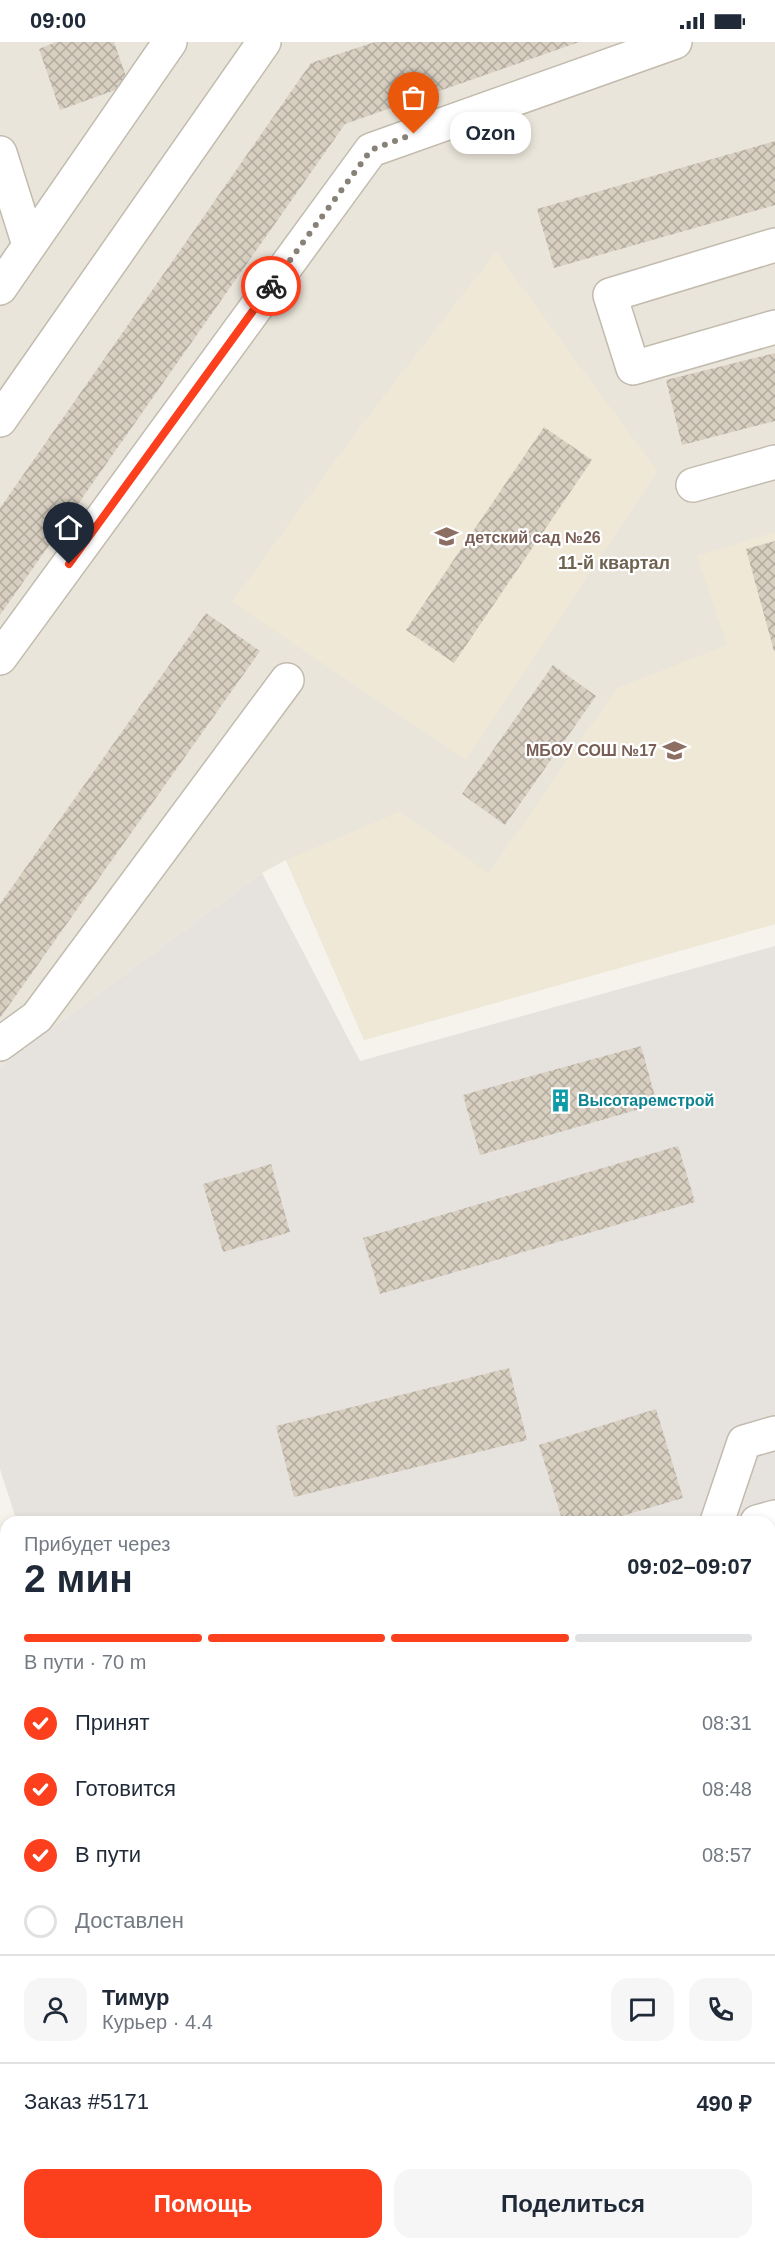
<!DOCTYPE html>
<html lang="ru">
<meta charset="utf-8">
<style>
body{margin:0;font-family:Arial,sans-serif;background:#f6f6f7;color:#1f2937;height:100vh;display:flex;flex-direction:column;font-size:22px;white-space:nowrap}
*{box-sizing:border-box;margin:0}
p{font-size:20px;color:#747a83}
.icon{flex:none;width:33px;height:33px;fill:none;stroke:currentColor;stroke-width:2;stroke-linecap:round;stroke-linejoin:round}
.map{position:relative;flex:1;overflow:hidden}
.panel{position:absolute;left:0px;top:1474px;width:776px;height:734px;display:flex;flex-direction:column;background:#fff;border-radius:18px 18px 0 0;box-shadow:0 3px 9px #0003}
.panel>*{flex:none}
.pin{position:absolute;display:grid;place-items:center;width:51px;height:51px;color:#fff;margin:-62px -26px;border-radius:50% 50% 50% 0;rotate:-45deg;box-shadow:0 0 6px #0007}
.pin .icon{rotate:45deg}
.courier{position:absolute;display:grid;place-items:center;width:60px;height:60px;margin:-30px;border:4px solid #fc3f1d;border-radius:50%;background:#fff;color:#222;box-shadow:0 2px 8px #0007}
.bubble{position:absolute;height:42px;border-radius:18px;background:#fff;box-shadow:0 3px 9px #0003;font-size:20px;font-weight:700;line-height:42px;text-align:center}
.head em{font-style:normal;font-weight:700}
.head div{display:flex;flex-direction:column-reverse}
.head{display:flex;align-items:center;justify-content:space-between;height:102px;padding:0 24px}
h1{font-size:39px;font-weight:700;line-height:45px}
.bar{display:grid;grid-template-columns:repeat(4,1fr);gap:9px 6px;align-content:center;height:72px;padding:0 24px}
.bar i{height:8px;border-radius:4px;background:#e0e1e3}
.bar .active{background:#fc3f1d}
.bar p{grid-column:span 4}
.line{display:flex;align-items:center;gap:15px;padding:0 24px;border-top:2px solid #e0e1e3}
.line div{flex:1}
.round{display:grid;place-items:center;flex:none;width:63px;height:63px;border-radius:18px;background:#f6f6f7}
ol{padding:0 24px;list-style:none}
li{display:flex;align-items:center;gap:18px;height:66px}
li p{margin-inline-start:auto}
li .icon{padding:6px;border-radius:50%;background:#fc3f1d;color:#fff;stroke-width:4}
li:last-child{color:#747a83}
li i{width:33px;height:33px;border:3px solid #e0e1e3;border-radius:50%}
.cta{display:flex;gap:12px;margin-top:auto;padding:12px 24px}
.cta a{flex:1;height:69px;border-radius:18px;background:#fc3f1d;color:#fff;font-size:24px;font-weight:700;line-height:69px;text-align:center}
.cta a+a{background:#f6f6f7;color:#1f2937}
.status{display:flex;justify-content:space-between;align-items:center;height:42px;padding:0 30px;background:#fff;direction:ltr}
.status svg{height:16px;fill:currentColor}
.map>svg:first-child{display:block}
.residential{fill:#eae5da}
.industrial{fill:#e6e2dd}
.education{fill:#efe8d6}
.building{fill:url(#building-cross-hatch)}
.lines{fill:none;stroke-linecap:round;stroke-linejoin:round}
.minor-casing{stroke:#c2bbae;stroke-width:36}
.minor{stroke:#fff;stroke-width:33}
.done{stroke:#878178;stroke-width:6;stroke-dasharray:0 10.8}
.route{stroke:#fc3f1d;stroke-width:8}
.labels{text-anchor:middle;stroke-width:4.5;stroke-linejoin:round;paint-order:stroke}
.education-label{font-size:16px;font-weight:bold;fill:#785e54;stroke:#fff;text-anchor:start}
.culture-label{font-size:16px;font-weight:bold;fill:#0d838f;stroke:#fff;text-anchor:start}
.neighbourhood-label{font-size:18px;font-weight:bold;fill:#6e6250;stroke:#fff}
</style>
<div class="status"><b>09:00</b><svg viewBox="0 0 49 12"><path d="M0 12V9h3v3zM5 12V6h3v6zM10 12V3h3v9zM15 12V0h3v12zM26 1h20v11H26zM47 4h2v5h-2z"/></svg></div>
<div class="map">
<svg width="775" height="2207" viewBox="0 0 775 2207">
<defs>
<pattern id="building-cross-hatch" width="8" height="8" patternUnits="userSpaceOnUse" patternTransform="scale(1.5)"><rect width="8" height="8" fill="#d8cfc1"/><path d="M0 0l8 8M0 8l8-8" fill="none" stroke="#b1aa9e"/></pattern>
</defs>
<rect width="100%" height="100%" fill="#f6f3ec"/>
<g class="residential">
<polygon points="0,0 775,0 775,882 364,998 286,818 262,831 0,1025"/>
<polygon points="775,1512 775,2207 256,2207 254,2202 770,2202 770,1513"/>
</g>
<g class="industrial">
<polygon points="262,831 360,1019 775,904 775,1502 770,1504 770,1480 17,1480 0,1427 0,1025"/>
<polygon points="5,1789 6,2202 145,2202 146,2207 0,2207 0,1790"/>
</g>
<g class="education">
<polygon points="496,210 657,429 466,718 232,560 360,385"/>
<polygon points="775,490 775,882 364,998 287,818 399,770 489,831 617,646 727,603 697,514"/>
</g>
<g class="building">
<polygon points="56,0 114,0 129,43 60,68 39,7"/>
<polygon points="375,0 579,0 345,82 0,573 0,466 311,21"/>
<polygon points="775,99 775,163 554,226 537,167"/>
<polygon points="775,311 775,379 682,403 666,338"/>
<polygon points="544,385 592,418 454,621 406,588"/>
<polygon points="775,499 775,609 774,609 746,507"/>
<polygon points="206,571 260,609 0,976 0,862"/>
<polygon points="553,623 596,654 505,783 462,752"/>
<polygon points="641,1004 657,1062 480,1113 463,1053"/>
<polygon points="678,1104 695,1160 380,1252 363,1196"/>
<polygon points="271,1122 290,1190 223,1210 203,1142"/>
<polygon points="509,1326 527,1398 294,1455 276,1384"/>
<polygon points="656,1367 683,1456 601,1480 563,1480 539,1403"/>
<polygon points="775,1574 775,1702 774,1702 770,1686 770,1576"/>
<polygon points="6,2047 6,2147 0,2130 0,2049"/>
<polygon points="300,2202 319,2202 316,2207 308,2207"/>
</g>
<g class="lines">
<defs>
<g id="minor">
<polyline points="0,111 29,203"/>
<polyline points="775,203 610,253 633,326 775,285"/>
<polyline points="0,246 170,0"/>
<polyline points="0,378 264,0"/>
<polyline points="693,443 775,420"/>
<polyline points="0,616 371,108 675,0"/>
<polyline points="0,1002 37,975 287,638"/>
<polyline points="717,1480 744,1400 775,1391"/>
<polyline points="757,1480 775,1475"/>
<polyline points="0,1567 6,1590"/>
<polyline points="0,1742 6,1740"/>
<polyline points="770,1912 775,1910"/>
<polyline points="199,2202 201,2207"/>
<polyline points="596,2202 598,2207"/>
<polyline points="369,2207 372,2202"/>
</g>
</defs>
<use href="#minor" class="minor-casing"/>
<use href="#minor" class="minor"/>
</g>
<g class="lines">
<polyline class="done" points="271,244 371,108 414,92"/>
<polyline class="route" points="69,522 271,244"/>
</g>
<defs>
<symbol id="school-bare" viewBox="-9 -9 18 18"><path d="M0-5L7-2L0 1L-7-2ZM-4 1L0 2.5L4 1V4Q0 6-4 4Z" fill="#8d6e63" stroke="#fff" stroke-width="2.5" paint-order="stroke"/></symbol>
<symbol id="building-bare" viewBox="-9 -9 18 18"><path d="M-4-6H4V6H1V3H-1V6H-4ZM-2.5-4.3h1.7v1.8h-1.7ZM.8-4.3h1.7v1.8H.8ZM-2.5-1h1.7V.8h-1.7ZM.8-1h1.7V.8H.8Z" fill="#0f9aa8" stroke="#fff" stroke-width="2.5" paint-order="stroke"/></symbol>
</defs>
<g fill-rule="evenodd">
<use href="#school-bare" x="430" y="478" width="33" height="33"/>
<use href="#school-bare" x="658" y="692" width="33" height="33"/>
<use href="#building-bare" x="544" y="1042" width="33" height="33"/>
</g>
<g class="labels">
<g class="education-label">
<text x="465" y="501">детский сад №26</text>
<text x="657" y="714" text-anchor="end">МБОУ СОШ №17</text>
</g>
<g class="culture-label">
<text x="578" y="1064">Высотаремстрой</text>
</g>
<g class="neighbourhood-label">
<text x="614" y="527">11-й квартал</text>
</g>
</g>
</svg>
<div class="pin" style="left:414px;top:92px;background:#ea580c"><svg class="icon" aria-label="bag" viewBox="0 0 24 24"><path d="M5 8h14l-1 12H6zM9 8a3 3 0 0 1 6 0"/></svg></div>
<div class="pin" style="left:69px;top:522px;background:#1f2937"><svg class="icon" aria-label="home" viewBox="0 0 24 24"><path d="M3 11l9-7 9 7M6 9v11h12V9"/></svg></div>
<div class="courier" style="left:271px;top:244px"><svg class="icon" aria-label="bike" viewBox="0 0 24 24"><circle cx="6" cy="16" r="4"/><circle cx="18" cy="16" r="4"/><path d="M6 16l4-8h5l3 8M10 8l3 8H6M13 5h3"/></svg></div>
<div class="bubble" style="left:450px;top:70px;width:81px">Ozon</div>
<section class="panel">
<div class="head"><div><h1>2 мин</h1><p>Прибудет через</p></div><em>09:02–09:07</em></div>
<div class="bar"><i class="active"></i><i class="active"></i><i class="active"></i><i></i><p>В пути · 70 m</p></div>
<ol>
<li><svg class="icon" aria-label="check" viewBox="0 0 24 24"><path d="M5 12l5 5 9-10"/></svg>Принят<p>08:31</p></li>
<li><svg class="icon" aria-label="check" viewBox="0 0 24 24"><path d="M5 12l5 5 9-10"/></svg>Готовится<p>08:48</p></li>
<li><svg class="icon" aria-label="check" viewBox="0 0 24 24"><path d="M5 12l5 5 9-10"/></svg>В пути<p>08:57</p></li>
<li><i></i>Доставлен</li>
</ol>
<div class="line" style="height:108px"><a class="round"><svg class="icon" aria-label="person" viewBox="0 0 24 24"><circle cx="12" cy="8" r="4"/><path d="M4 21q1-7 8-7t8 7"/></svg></a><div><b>Тимур</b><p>Курьер · 4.4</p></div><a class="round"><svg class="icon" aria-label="chat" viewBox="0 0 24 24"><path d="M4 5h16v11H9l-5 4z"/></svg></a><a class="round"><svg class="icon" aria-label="phone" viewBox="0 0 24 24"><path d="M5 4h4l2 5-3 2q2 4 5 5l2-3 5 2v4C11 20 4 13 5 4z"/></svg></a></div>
<div class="line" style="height:78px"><div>Заказ #5171</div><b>490 ₽</b></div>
<div class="cta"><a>Помощь</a><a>Поделиться</a></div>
</section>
</div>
